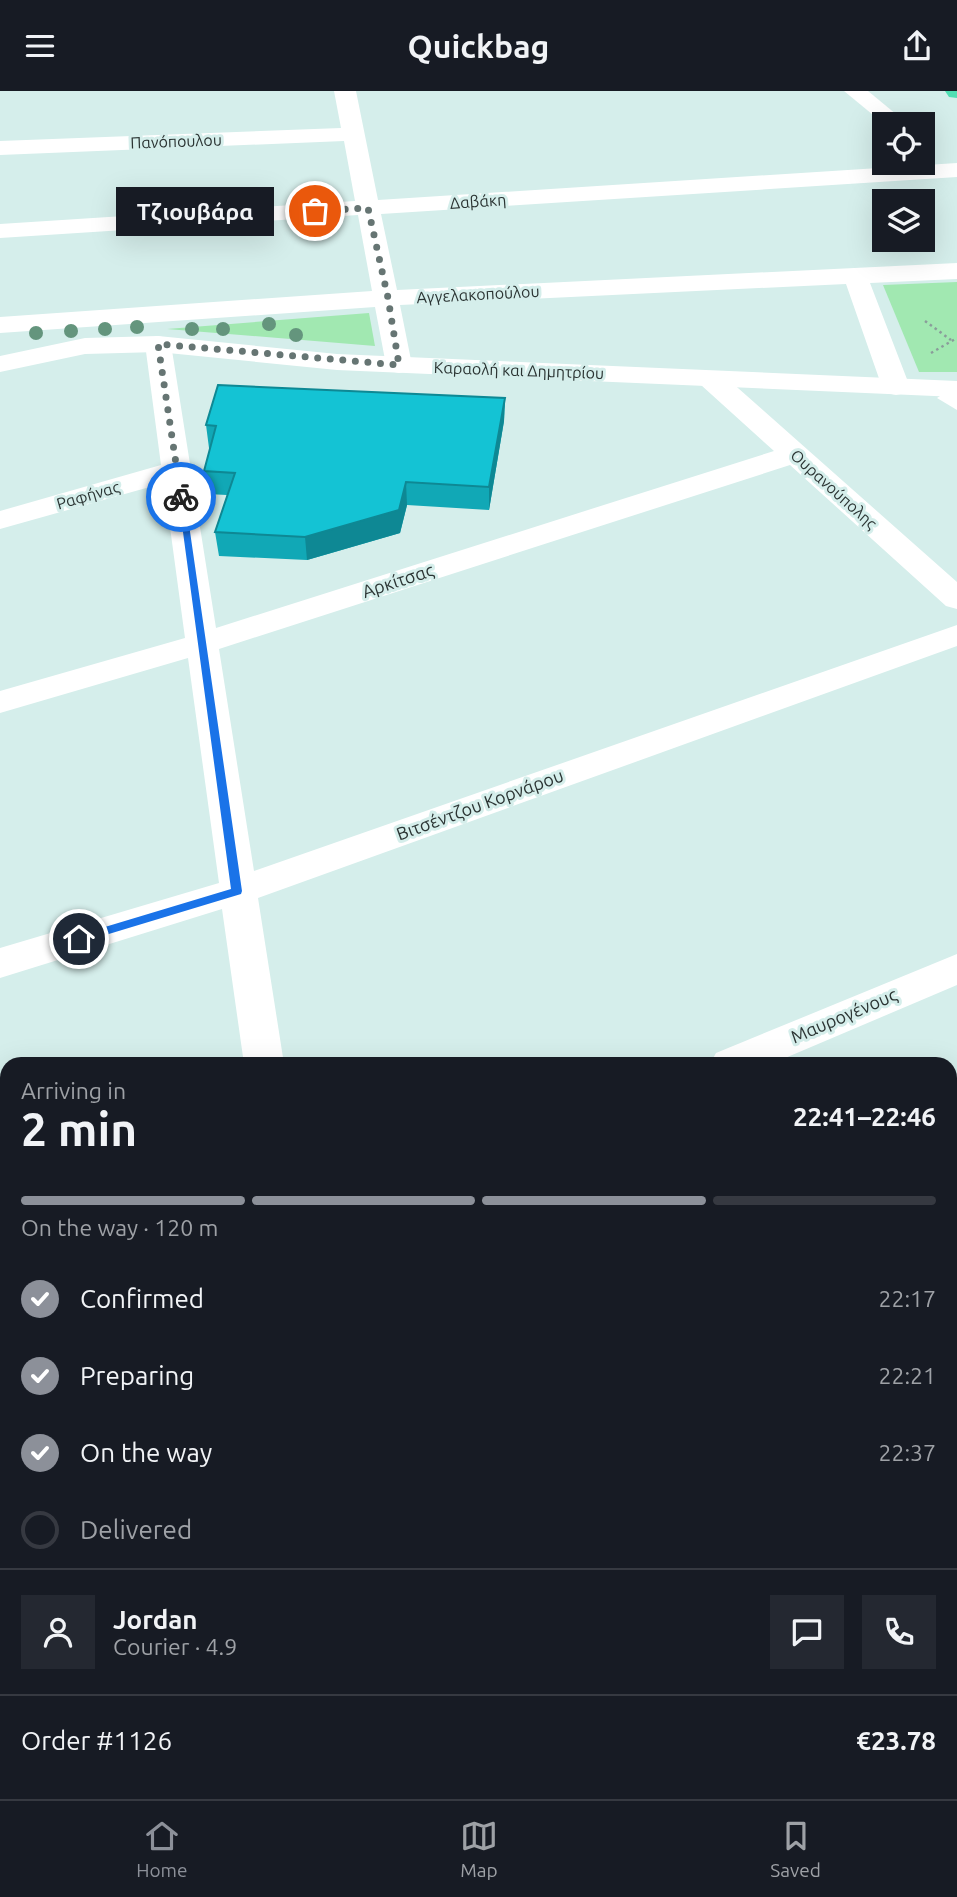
<!DOCTYPE html>
<meta charset="utf-8">
<style>
body{margin:0;font-family:Ubuntu,sans-serif;background:#242831;color:#f1f3f6;height:100vh;display:flex;flex-direction:column;font-size:26px;white-space:nowrap}
*{box-sizing:border-box;margin:0}
p{font-size:23px;color:#9ea1a6}
.icon{flex:none;width:38px;height:38px;fill:none;stroke:currentColor;stroke-width:2;stroke-linecap:round;stroke-linejoin:round}
.map{position:relative;flex:1;overflow:hidden}
.side{position:absolute;left:0px;top:966px;width:957px;height:742px;display:flex;flex-direction:column;background:#171b24;border-radius:21px 21px 0 0;box-shadow:0 7px 28px #0002}
.side>*{flex:none}
.tools{position:absolute;left:872px;top:21px;display:grid;gap:14px}
.tools a{display:grid;place-items:center;width:63px;height:63px;border-radius:0px;background:#171b24;box-shadow:0 7px 28px #0002;font-size:35px}
.pin{position:absolute;display:grid;place-items:center;width:60px;height:60px;color:#fff;margin:-30px;border:4px solid #fff;border-radius:50%;box-shadow:0 2px 7px #0007}
.courier{position:absolute;display:grid;place-items:center;width:70px;height:70px;margin:-35px;border:5px solid #1a73e8;border-radius:50%;background:#fff;color:#222;box-shadow:0 2px 9px #0007}
.bubble{position:absolute;height:49px;border-radius:0px;background:#171b24;box-shadow:0 7px 28px #0002;font-size:23px;font-weight:700;line-height:49px;text-align:center}
.overview em{font-style:normal;font-weight:700}
.overview div{display:flex;flex-direction:column-reverse}
.overview{display:flex;align-items:center;justify-content:space-between;height:119px;padding:0 21px}
h1{font-size:46px;font-weight:700;line-height:52px}
.bar{display:grid;grid-template-columns:repeat(4,1fr);gap:10px 7px;align-content:center;height:84px;padding:0 21px}
.bar i{height:9px;border-radius:5px;background:#363941}
.bar .selected{background:#8c9099}
.bar p{grid-column:span 4}
.line{display:flex;align-items:center;gap:18px;padding:0 21px;border-top:2px solid #363941}
.line div{flex:1}
.round{display:grid;place-items:center;flex:none;width:74px;height:74px;border-radius:0px;background:#242831}
ol{padding:0 21px;list-style:none}
li{display:flex;align-items:center;gap:21px;height:77px}
li p{margin-inline-start:auto}
li .icon{padding:7px;border-radius:50%;background:#8c9099;color:#fff;stroke-width:4}
li:last-child{color:#9ea1a6}
li i{width:38px;height:38px;border:4px solid #363941;border-radius:50%}
header{display:flex;justify-content:space-between;align-items:center;height:91px;padding:0 21px;background:#171b24;font-size:32px;font-weight:700}
.tab-bar{display:flex;justify-content:space-around;align-items:center;height:98px;border-top:2px solid #363941;background:#171b24;font-size:19px;color:#9ea1a6}
.tab-bar a{display:grid;justify-items:center;gap:4px}
.tab-bar .selected{color:#8c9099}
.map>svg:first-child{display:block}
.green{fill:#a1e8b1}
.lines{fill:none;stroke-linecap:round;stroke-linejoin:round}
.path{stroke:#8a9c9a;stroke-width:2.5;stroke-dasharray:2.5 3.5;stroke-linecap:butt}
.lane{fill:#fff;fill-rule:evenodd}
.street{fill:#fff;fill-rule:evenodd}
.secondary{fill:#fff;fill-rule:evenodd}
.highway{fill:#51deb3;fill-rule:evenodd}
.tree{fill:#64957d}
.wall{fill:#11a8b6}
.shaded-wall{fill:#0e8894}
.building{fill:#14c3d4;stroke:#0e8894;stroke-width:2}
.route{fill:#1a73e8}
.done{stroke:#667573;stroke-width:7;stroke-dasharray:0 12.6}
.labels{text-anchor:middle;stroke-width:6;stroke-linejoin:round;paint-order:stroke}
.far-street-label{font-size:16px;fill:#2b3433;stroke:#d5eeeb}
.street-label{font-size:18px;fill:#2b3433;stroke:#d5eeeb}
</style>
<header><svg class="icon" aria-label="menu" viewBox="0 0 24 24"><path d="M4 6h16M4 12h16M4 18h16"/></svg>Quickbag<svg class="icon" aria-label="share" viewBox="0 0 24 24"><path d="M12 15V3M7 8l5-5 5 5M5 13v7h14v-7"/></svg></header>
<div class="map">
<svg width="957" height="1708" viewBox="0 0 957 1708">
<rect width="100%" height="100%" fill="#d5eeeb"/>
<g class="green">
<polygon points="957,191 957,281 919,281 883,194"/>
<polygon points="369,222 375,255 167,238"/>
</g>
<g class="lines">
<g class="path">
<polyline points="925,230 951,249"/>
<polyline points="931,262 957,247"/>
</g>
<polygon class="lane" points="946,301 957,305 957,319 937,307"/>
<g class="street">
<polygon points="334,0 356,0 378,109 957,72 957,86 381,123 397,199 957,172 957,188 870,192 910,296 906,302 896,304 886,302 882,296 846,193 400,214 412,274 409,280 399,282 389,280 386,274 375,216 0,242 0,226 372,200 358,124 0,147 0,133 355,110 344,50 0,64 0,50 341,37"/>
<polygon points="844,0 868,0 908,33 884,33"/>
<polygon points="158,245 167,247 171,253 216,537 774,360 701,294 697,288 701,282 711,280 721,282 957,491 957,518 946,515 790,374 219,558 254,780 957,534 957,555 258,807 284,973 244,973 222,818 0,887 0,857 219,792 188,567 0,622 0,600 185,547 164,392 0,438 0,420 161,374 145,253 149,247"/>
<polygon points="957,863 957,894 771,973 710,973 716,962"/>
<polygon points="957,1119 957,1157 950,1159 950,1121"/>
<polygon points="7,1257 7,1300 0,1302 0,1259"/>
<polygon points="0,1387 7,1390 7,1457 0,1454"/>
<polygon points="957,1492 957,1544 950,1546 950,1494"/>
<polygon points="69,1701 125,1701 127,1708 71,1708"/>
<polygon points="285,1701 362,1701 359,1708 282,1708"/>
</g>
<polygon class="secondary" points="158,245 337,263 957,290 957,306 337,279 158,261 85,263 0,281 0,265 85,247"/>
<polygon class="highway" points="945,0 957,0 957,7 949,6"/>
</g>
<g class="tree">
<circle cx="269" cy="233" r="7"/>
<circle cx="137" cy="236" r="7"/>
<circle cx="105" cy="238" r="7"/>
<circle cx="192" cy="238" r="7"/>
<circle cx="223" cy="238" r="7"/>
<circle cx="71" cy="240" r="7"/>
<circle cx="36" cy="242" r="7"/>
<circle cx="296" cy="244" r="7"/>
</g>
<polygon class="wall" points="505,307 504,330 489,419 407,414 400,442 307,469 219,465 215,441 227,404 207,403 204,380 210,357 209,357 206,334"/>
<g class="shaded-wall">
<polygon points="505,307 504,330 489,419 489,396"/>
<polygon points="406,391 407,414 400,442 307,469 305,446"/>
</g>
<polygon class="building" points="218,294 505,307 489,396 406,391 399,419 305,446 215,441 235,382 204,380 216,335 206,334"/>
<polygon class="route" points="178,404 185,406 242,800 241,803 79,852 75,851 75,845 231,798"/>
<g class="lines">
<polyline class="done" points="181,406 158,253 399,274 388,207 368,117 315,120"/>
</g>
<g class="labels">
<g class="far-street-label">
<text transform="translate(176 50) rotate(-2)" y="6">Πανόπουλου</text>
<text transform="translate(478 110) rotate(-4)" y="6">Δαβάκη</text>
<text transform="translate(478 203) rotate(-3)" y="6">Αγγελακοπούλου</text>
<text transform="translate(519 279) rotate(2)" y="6">Καραολή και Δημητρίου</text>
<text transform="translate(834 398) rotate(42)" y="6">Ουρανούπολης</text>
<text transform="translate(88 404) rotate(-16)" y="6">Ραφήνας</text>
</g>
<g class="street-label">
<text transform="translate(398 490) rotate(-18)" y="6">Αρκίτσας</text>
<text transform="translate(480 714) rotate(-20)" y="6">Βιτσέντζου Κορνάρου</text>
<text transform="translate(844 925) rotate(-23)" y="6">Μαυρογένους</text>
</g>
</g>
</svg>
<div class="tools">
<a><svg class="icon" aria-label="locate" viewBox="0 0 24 24"><circle cx="12" cy="12" r="6"/><path d="M12 2v4M12 18v4M2 12h4M18 12h4"/></svg></a>
<a><svg class="icon" aria-label="layers" viewBox="0 0 24 24"><path d="M12 4l9 5-9 5-9-5zM3 14l9 5 9-5"/></svg></a>
</div>
<div class="pin" style="left:315px;top:120px;background:#ea580c"><svg class="icon" aria-label="bag" viewBox="0 0 24 24"><path d="M5 8h14l-1 12H6zM9 8a3 3 0 0 1 6 0"/></svg></div>
<div class="pin" style="left:79px;top:848px;background:#1f2937"><svg class="icon" aria-label="home" viewBox="0 0 24 24"><path d="M3 11l9-7 9 7M6 9v11h12V9"/></svg></div>
<div class="courier" style="left:181px;top:406px"><svg class="icon" aria-label="bike" viewBox="0 0 24 24"><circle cx="6" cy="16" r="4"/><circle cx="18" cy="16" r="4"/><path d="M6 16l4-8h5l3 8M10 8l3 8H6M13 5h3"/></svg></div>
<div class="bubble" style="left:116px;top:96px;width:158px">Τζιουβάρα</div>
<section class="side">
<div class="overview"><div><h1>2 min</h1><p>Arriving in</p></div><em>22:41–22:46</em></div>
<div class="bar"><i class="selected"></i><i class="selected"></i><i class="selected"></i><i></i><p>On the way · 120 m</p></div>
<ol>
<li><svg class="icon" aria-label="check" viewBox="0 0 24 24"><path d="M5 12l5 5 9-10"/></svg>Confirmed<p>22:17</p></li>
<li><svg class="icon" aria-label="check" viewBox="0 0 24 24"><path d="M5 12l5 5 9-10"/></svg>Preparing<p>22:21</p></li>
<li><svg class="icon" aria-label="check" viewBox="0 0 24 24"><path d="M5 12l5 5 9-10"/></svg>On the way<p>22:37</p></li>
<li><i></i>Delivered</li>
</ol>
<div class="line" style="height:126px"><a class="round"><svg class="icon" aria-label="person" viewBox="0 0 24 24"><circle cx="12" cy="8" r="4"/><path d="M4 21q1-7 8-7t8 7"/></svg></a><div><b>Jordan</b><p>Courier · 4.9</p></div><a class="round"><svg class="icon" aria-label="chat" viewBox="0 0 24 24"><path d="M4 5h16v11H9l-5 4z"/></svg></a><a class="round"><svg class="icon" aria-label="phone" viewBox="0 0 24 24"><path d="M5 4h4l2 5-3 2q2 4 5 5l2-3 5 2v4C11 20 4 13 5 4z"/></svg></a></div>
<div class="line" style="height:91px"><div>Order #1126</div><b>€23.78</b></div>
</section>
</div>
<nav class="tab-bar">
<a class="selected"><svg class="icon" aria-label="home" viewBox="0 0 24 24"><path d="M3 11l9-7 9 7M6 9v11h12V9"/></svg>Home</a>
<a><svg class="icon" aria-label="map" viewBox="0 0 24 24"><path d="M3 6l6-2 6 2 6-2v14l-6 2-6-2-6 2zM9 4v14M15 6v14"/></svg>Map</a>
<a><svg class="icon" aria-label="saved" viewBox="0 0 24 24"><path d="M7 4h10v16l-5-4-5 4z"/></svg>Saved</a>
</nav>
